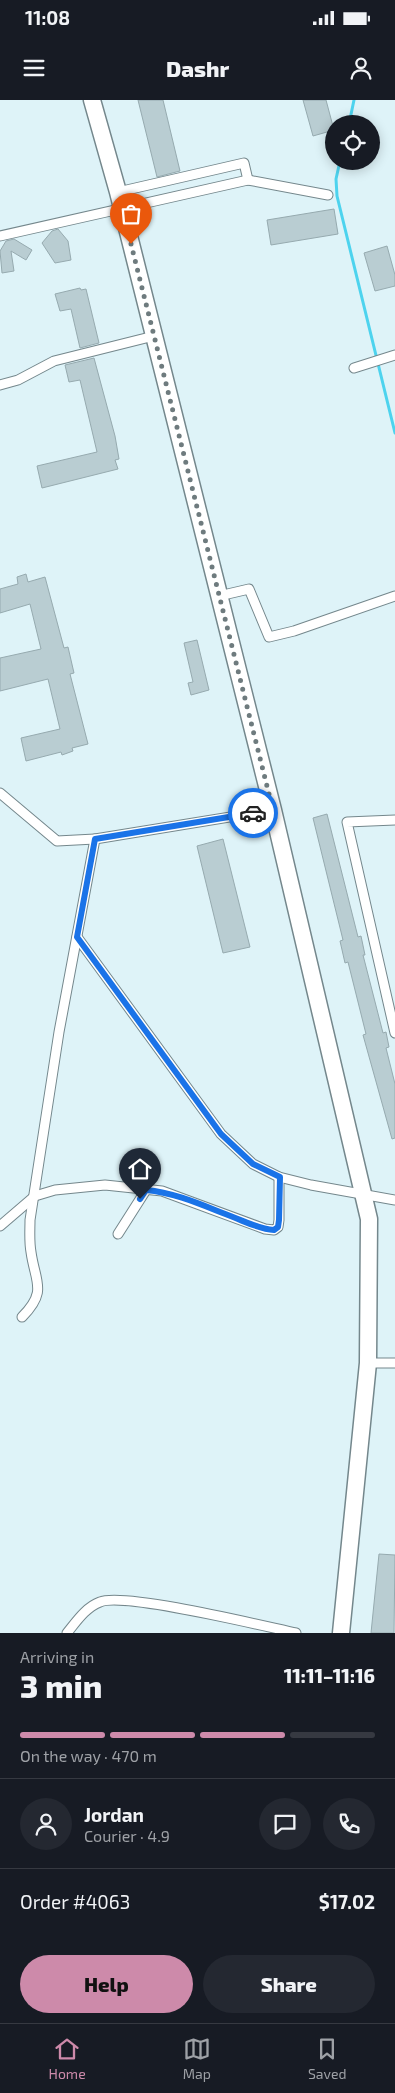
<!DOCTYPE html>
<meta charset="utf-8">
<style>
body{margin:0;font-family:"Exo 2",sans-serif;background:#242831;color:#f1f3f6;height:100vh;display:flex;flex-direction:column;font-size:19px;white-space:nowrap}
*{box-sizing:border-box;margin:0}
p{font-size:16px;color:#9ea1a6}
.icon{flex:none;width:28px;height:28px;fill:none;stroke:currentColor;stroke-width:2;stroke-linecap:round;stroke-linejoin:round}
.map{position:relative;height:1533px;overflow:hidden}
.side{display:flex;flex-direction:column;background:#171b24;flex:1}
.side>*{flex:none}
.buttons{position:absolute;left:325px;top:15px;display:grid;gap:10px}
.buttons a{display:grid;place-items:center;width:55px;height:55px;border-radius:50%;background:#171b24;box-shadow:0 2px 12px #0003;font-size:25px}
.pin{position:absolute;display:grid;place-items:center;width:42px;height:42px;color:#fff;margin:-51px -21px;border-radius:50% 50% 50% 0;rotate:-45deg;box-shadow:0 0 5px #0007}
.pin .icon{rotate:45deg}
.courier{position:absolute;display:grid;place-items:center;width:50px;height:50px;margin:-25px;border:4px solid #1a73e8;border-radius:50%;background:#fff;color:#222;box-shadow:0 1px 6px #0007}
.head em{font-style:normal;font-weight:800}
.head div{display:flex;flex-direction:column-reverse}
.head{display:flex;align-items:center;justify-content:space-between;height:85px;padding:0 20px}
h1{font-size:32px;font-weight:800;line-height:38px}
.bar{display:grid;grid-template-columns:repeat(4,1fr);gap:8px 5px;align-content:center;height:60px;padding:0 20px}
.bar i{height:6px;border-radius:4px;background:#363941}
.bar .selected{background:#cd8aaa}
.bar p{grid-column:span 4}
.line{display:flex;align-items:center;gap:12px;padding:0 20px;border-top:1px solid #363941}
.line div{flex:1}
.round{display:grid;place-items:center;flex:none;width:52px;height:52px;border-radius:26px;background:#242831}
.action{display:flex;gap:10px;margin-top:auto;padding:10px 20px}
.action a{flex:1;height:58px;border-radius:30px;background:#cd8aaa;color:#111;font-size:20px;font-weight:800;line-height:58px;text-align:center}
.action a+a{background:#242831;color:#f1f3f6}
.status{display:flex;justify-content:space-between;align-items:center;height:35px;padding:0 25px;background:#171b24;direction:ltr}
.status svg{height:14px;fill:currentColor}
header{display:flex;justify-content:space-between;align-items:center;height:65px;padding:0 20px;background:#171b24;font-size:22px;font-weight:800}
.tab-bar{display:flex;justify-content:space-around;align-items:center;height:70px;border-top:1px solid #363941;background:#171b24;font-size:14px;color:#9ea1a6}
.tab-bar a{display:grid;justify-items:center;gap:2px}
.tab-bar .selected{color:#cd8aaa}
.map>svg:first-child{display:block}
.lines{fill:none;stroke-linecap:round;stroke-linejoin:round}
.stream{stroke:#4dd3ee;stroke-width:3}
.building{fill:#b9cdd2;stroke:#96aaaf}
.street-casing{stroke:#74878c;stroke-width:11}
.highway-casing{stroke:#74878c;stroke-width:19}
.street{stroke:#fff;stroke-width:9}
.highway{stroke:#fff;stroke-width:16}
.done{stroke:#6e7b7e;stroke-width:5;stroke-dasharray:0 9}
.route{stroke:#1a73e8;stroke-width:6}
</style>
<div class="status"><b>11:08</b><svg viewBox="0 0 49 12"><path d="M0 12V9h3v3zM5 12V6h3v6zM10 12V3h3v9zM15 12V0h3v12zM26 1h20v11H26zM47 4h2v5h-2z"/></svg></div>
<header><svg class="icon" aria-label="menu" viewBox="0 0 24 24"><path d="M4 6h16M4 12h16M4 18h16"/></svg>Dashr<svg class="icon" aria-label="person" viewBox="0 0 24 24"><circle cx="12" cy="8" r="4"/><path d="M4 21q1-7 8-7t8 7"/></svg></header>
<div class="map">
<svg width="395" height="1533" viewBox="0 0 395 1533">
<rect width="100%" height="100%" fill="#def3f8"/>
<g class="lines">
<g class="stream">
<polyline points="349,24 354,0"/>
<polyline points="340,61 336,79 337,96 395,333"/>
</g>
</g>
<g class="building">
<polygon points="138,0 163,0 180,71 157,77"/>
<polygon points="303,0 326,0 334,30 313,36"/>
<polygon points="334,109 338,134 271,145 267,120"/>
<polygon points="58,129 68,141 71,160 55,163 42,143 52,131"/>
<polygon points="14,139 32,150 26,160 11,151 14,171 2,173 0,151 6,141"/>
<polygon points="387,146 395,175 395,186 375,191 364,153"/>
<polygon points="80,188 81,190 86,189 99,243 80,248 71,209 60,211 55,194"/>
<polygon points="94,258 115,336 119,359 115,360 118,369 42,388 37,366 97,352 80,280 69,282 65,265"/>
<polygon points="26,474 28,482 45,477 64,548 68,547 74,573 70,574 88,644 72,648 73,651 62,655 61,652 26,661 21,638 60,629 48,579 0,591 0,558 41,549 30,504 0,513 0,489 18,484 17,477"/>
<polygon points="197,540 209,590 191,595 188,583 193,582 184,543"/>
<polygon points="327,714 358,837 361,836 365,855 363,855 383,933 386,932 389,947 386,948 395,984 395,1038 392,1039 363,935 366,934 348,862 345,863 340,841 343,840 313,718"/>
<polygon points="223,739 250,847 223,853 197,746"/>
<polygon points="379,1454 395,1455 394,1533 371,1533"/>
</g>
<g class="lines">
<defs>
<g id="street">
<polyline points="118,92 244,63 248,80"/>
<polyline points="0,136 248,80 328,95"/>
<polyline points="354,268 395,255"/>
<polyline points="0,285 18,280 54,261 154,236"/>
<polyline points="219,496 249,489 269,537 294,531 395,496"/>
<polyline points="0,693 57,741 95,739"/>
<polyline points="395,720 347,722 395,933"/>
<polyline points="77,837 221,1034 253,1064 279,1077 311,1085 395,1100"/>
<polyline points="0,1126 35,1096 55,1090 105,1085 162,1091 265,1129 274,1130 278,1127 279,1120 279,1077"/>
<polyline points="118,1134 146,1090"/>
<path d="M22 1217C48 1191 35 1182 31 1152 29 1141 30 1130 30 1120L59 932 95 739 273 710"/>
<polyline points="368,1263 395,1263"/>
<path d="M67 1533C76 1522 86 1507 100 1502 124 1492 263 1526 296 1533"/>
</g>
<polyline id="highway" points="92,0 118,92 273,710 369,1119 368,1263 341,1533"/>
</defs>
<use href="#street" class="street-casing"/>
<use href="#highway" class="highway-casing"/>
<use href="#street" class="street"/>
<use href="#highway" class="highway"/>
</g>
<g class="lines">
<polyline class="done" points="131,144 273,710 253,713"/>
<path class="route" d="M140 1099 146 1090C177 1093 204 1106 233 1117 246 1122 259 1129 274 1130L278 1127 279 1120 280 1077 253 1064 221 1034 77 837 95 739 253 713"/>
</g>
</svg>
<div class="buttons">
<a><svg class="icon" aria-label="locate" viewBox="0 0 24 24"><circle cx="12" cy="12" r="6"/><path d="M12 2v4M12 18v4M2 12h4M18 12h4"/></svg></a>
</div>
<div class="pin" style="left:131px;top:144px;background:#ea580c"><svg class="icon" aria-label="bag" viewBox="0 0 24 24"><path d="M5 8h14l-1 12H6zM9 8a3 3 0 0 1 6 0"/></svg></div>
<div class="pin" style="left:140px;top:1099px;background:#1f2937"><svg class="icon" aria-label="home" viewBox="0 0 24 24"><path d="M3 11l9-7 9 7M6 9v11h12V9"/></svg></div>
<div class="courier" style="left:253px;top:713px"><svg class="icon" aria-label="car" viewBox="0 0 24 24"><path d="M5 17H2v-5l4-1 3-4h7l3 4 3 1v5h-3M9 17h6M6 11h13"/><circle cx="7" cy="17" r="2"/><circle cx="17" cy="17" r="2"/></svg></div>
</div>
<section class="side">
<div class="head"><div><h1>3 min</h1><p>Arriving in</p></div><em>11:11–11:16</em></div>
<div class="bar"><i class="selected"></i><i class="selected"></i><i class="selected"></i><i></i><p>On the way · 470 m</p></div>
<div class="line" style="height:90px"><a class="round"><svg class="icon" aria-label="person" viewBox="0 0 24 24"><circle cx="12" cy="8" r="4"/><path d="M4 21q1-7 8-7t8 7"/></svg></a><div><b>Jordan</b><p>Courier · 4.9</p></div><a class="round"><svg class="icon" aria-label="chat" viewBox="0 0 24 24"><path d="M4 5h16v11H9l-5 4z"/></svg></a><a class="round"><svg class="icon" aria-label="phone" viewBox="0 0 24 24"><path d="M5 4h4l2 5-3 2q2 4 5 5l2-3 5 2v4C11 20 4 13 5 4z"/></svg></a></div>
<div class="line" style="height:65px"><div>Order #4063</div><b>$17.02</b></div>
<div class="action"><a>Help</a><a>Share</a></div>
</section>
<nav class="tab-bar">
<a class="selected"><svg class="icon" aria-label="home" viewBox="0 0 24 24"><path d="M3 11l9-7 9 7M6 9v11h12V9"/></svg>Home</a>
<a><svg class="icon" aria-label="map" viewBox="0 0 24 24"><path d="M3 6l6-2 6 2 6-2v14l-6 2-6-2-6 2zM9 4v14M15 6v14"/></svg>Map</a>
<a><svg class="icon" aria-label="saved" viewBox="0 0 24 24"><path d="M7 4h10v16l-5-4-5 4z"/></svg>Saved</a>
</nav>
